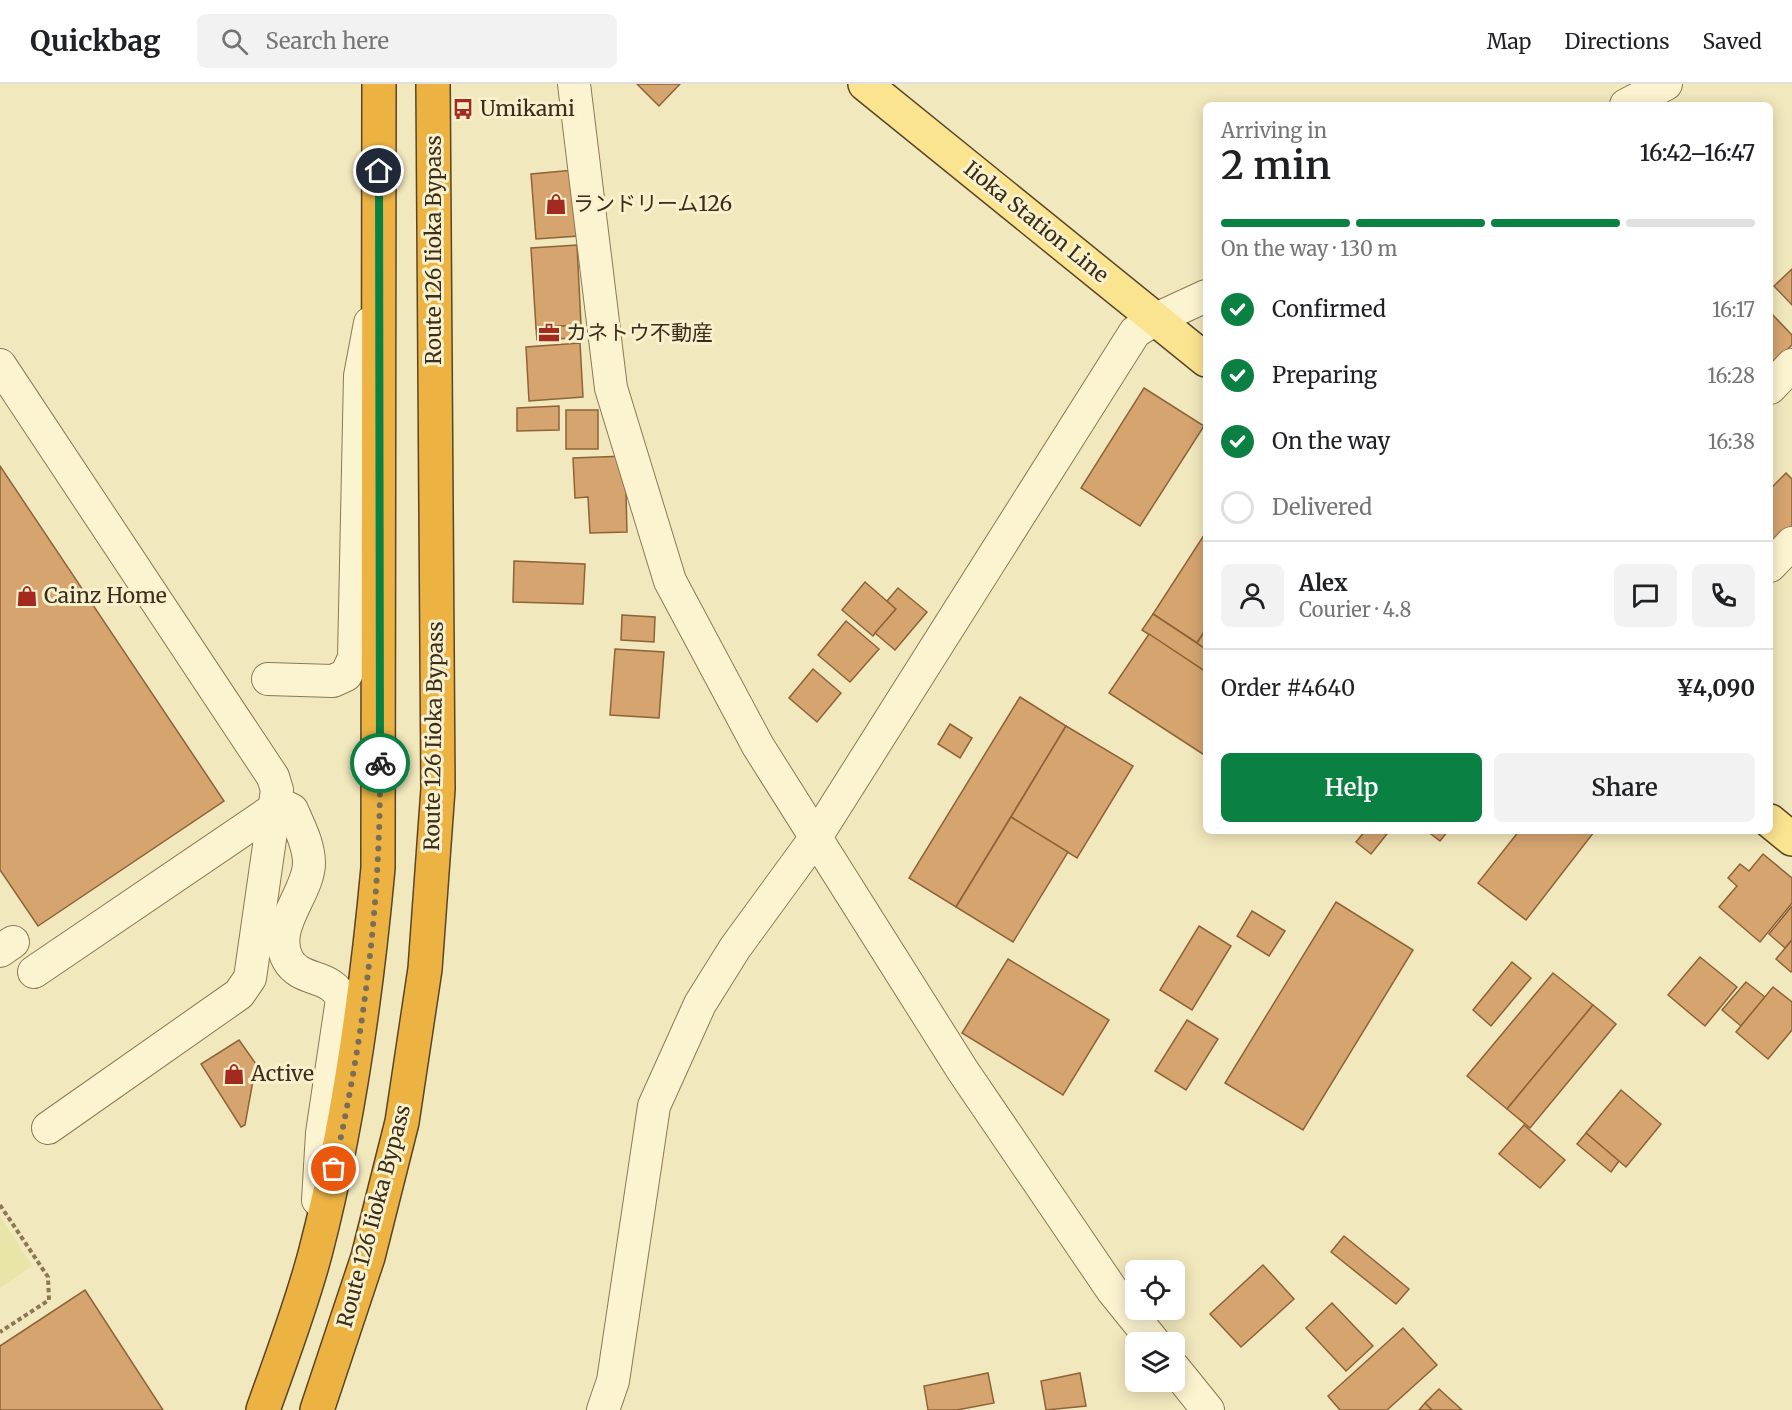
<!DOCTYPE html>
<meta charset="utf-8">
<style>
body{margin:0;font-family:Merriweather,"Noto Sans JP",serif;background:#f2f2f2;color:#202124;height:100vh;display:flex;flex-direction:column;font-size:22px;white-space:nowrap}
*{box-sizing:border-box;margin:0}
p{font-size:20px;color:#757577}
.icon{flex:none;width:33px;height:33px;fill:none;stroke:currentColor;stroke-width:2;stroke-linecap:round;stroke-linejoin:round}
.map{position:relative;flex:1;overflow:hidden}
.details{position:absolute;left:1203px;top:18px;width:570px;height:732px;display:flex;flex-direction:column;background:#fff;border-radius:9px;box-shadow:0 3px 15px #0003}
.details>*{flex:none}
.tools{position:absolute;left:1125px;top:1176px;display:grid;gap:12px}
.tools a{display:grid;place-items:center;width:60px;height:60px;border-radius:9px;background:#fff;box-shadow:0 3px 15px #0003;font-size:30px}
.pin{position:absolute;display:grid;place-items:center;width:51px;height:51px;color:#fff;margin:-26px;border:3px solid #fff;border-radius:50%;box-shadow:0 2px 6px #0007}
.courier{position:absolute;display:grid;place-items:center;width:60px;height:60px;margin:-30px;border:4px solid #0b8043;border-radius:50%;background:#fff;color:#222;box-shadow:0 2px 8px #0007}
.head em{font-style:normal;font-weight:600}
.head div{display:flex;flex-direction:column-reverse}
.head{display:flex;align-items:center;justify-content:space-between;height:102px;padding:0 18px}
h1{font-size:39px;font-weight:600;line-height:45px}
.bar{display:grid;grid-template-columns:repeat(4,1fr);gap:9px 6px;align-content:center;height:72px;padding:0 18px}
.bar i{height:8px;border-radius:4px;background:#e0e0e0}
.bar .active{background:#0b8043}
.bar p{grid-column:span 4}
.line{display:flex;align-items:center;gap:15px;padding:0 18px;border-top:2px solid #e0e0e0}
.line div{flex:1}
.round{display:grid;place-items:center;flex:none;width:63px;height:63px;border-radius:9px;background:#f2f2f2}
ol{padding:0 18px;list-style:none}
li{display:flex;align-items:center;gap:18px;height:66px}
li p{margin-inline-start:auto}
li .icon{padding:6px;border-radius:50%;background:#0b8043;color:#fff;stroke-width:4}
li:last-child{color:#757577}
li i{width:33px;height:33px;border:3px solid #e0e0e0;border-radius:50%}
.action{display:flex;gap:12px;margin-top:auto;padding:12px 18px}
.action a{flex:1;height:69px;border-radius:9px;background:#0b8043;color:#fff;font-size:24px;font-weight:600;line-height:69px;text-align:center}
.action a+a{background:#f2f2f2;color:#202124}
header{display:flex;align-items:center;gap:36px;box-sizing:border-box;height:84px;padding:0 30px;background:#fff;border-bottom:2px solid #e0e0e0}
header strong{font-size:28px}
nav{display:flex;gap:33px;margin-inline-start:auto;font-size:21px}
.search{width:420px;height:54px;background:#f2f2f2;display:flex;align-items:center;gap:15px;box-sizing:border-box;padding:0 21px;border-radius:9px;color:#757577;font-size:22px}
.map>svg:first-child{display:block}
.farmland{fill:#e9e5a9}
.building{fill:#d5a46f;stroke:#8e6337;stroke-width:1.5}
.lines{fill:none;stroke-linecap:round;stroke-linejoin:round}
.minor-casing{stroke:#8c7854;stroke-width:34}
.major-casing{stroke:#594429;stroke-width:36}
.highway-casing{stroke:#594429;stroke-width:36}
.path{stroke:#8c7854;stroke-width:4;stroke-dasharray:4.5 3;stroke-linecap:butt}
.minor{stroke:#fcf4d1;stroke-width:32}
.major{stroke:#fae490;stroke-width:33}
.highway{stroke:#ecb343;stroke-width:33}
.done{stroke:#7a6e54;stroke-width:6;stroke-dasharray:0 10.8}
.route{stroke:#0b8043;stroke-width:8}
.labels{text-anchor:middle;stroke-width:6;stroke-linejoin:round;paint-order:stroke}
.poi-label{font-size:21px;fill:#3a2d1b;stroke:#f9f1cd;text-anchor:start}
.street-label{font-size:21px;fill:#3a2d1b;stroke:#f9f1cd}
</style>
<header>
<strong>Quickbag</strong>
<div class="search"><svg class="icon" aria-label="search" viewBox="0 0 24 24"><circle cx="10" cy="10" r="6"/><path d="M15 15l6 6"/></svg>Search here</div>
<nav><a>Map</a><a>Directions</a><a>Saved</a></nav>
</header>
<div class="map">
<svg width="1792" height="1326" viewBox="0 0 1792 1326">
<rect width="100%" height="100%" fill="#f2e8bd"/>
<polygon class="farmland" points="0,1132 32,1182 0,1204"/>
<g class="building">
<polygon points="637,0 680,0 659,22"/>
<polygon points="574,86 579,152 536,155 531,90"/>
<polygon points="577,161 581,241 536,244 531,164"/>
<polygon points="1792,185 1792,221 1774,202"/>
<polygon points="1770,228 1792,251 1792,261 1770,282"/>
<polygon points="574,241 574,254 537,256 536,244"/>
<polygon points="580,259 583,313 529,317 526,263"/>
<polygon points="1144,304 1204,342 1140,442 1081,404"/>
<polygon points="559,322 559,346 517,347 517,324"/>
<rect x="566" y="326" width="32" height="39"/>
<polygon points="625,372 627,448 590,449 588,413 575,414 573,374"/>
<polygon points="0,382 224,717 38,842 0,786"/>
<polygon points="1786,389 1792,395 1792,443 1770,464 1770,405"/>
<polygon points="1206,448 1206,545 1197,559 1153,530"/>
<polygon points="514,477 585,480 583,520 513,518"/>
<polygon points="865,498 896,525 873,552 842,526"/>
<polygon points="898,504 927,528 895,566 875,549 896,525 887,517"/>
<polygon points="1153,530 1206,565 1206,588 1142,546"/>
<polygon points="622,531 655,533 654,558 621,556"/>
<polygon points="846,537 879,565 850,598 818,571"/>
<polygon points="1206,545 1206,565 1197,559"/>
<polygon points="1149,550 1206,588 1206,672 1109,609"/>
<polygon points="615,565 664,568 659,634 610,631"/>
<polygon points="813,585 841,609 817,638 789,614"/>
<polygon points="1020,613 1066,642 956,823 909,794"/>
<polygon points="950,640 972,654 960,674 938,660"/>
<polygon points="1066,642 1133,682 1077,774 1011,733"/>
<polygon points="1011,733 1068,768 1013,858 956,823"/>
<polygon points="1365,747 1383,747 1387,750 1371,770 1356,758"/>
<polygon points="1427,747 1448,747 1440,757"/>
<polygon points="1519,747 1594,748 1526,836 1478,799"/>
<polygon points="1763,770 1792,794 1792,819 1760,858 1719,823 1737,802 1728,794 1740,780 1749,787"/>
<polygon points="1336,818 1413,866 1303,1046 1225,999"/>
<polygon points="1792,822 1792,856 1785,864 1769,850"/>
<polygon points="1252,827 1285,847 1269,872 1237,852"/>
<polygon points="1199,842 1231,862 1192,926 1160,906"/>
<polygon points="1792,856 1792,887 1791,888 1776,875"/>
<polygon points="1700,873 1737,903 1705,942 1668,911"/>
<polygon points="1008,875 1109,936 1063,1011 962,949"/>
<polygon points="1512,878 1531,894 1491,942 1473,926"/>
<polygon points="1553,889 1593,921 1507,1025 1467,992"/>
<polygon points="1746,898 1765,913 1741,942 1722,926"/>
<polygon points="1773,903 1792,918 1792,946 1768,975 1736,948"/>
<polygon points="1593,921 1616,940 1530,1044 1507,1025"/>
<polygon points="1187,936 1218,955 1186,1006 1155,987"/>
<polygon points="239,956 256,980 245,1041 241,1043 201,980"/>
<polygon points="1621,1006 1661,1040 1626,1083 1586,1049"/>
<polygon points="1524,1041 1565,1076 1540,1104 1499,1070"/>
<polygon points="1586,1049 1619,1077 1611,1088 1577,1060"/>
<polygon points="1344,1152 1409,1205 1396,1220 1331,1168"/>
<polygon points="1263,1181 1294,1215 1241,1263 1210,1230"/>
<polygon points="85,1206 163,1326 0,1326 0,1262"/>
<polygon points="1332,1219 1373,1262 1346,1287 1306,1244"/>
<polygon points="1403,1244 1437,1281 1387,1326 1340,1326 1328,1312"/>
<polygon points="988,1289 994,1319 957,1326 928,1326 924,1302"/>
<polygon points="1080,1289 1086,1322 1046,1326 1041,1297"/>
<polygon points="1439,1305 1462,1326 1432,1326 1425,1319"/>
<polygon points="1425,1319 1432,1326 1419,1326"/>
</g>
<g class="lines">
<defs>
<g id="minor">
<polyline points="574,0 611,304 670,497 758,662 963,987 1112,1206 1154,1258"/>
<polyline points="1626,21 1666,0"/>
<polyline points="0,281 273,693 277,706 250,894 239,910 48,1044"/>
<polyline points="1770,304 1792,281"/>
<polyline points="1770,482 1792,459"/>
<polyline points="268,595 333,597 346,591 354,574 360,292 370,239"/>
<path d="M276 718 292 726C299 742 309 761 309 779 309 809 270 844 288 876 301 899 331 889 342 915L322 1049 318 1116"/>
<polyline points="0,867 13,858"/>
<polyline points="34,888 274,725"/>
<polyline points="1174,1284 1208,1326"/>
<polyline points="603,1326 613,1297 654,1022 700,920 735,864 816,753 1135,248 1156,235 1206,212"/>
</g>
<g id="major">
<polyline points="865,0 1206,276"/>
<polyline points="1770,737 1792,755"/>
</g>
<g id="highway">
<path d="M263 1326C281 1275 301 1223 315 1170 348 1044 366 914 378 784L379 0"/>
<polyline points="317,1326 368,1173 402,1038 425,885 438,705 433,0"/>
</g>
</defs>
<use href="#minor" class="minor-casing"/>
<use href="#major" class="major-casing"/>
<use href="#highway" class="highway-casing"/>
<polyline class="path" points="0,1121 48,1193 49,1216 0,1248"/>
<use href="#minor" class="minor"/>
<use href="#major" class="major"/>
<use href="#highway" class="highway"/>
</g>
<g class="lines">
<path class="done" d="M334 1085C364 952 381 816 380 679"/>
<polyline class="route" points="379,87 380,679"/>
</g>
<defs>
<symbol id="bus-bare" viewBox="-9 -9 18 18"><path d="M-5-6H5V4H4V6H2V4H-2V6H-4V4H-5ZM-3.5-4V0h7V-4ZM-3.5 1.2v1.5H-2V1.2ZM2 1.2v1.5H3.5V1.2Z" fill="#a22a1e" stroke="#f9f1cd" stroke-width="2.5" paint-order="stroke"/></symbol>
<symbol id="shop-bare" viewBox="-9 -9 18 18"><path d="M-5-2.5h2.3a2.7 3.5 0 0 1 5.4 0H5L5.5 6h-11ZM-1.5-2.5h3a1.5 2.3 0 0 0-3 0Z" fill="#a22a1e" stroke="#f9f1cd" stroke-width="2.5" paint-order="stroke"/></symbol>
<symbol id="office-bare" viewBox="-9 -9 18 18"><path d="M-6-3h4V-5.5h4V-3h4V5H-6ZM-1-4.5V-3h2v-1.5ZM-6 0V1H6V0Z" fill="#a22a1e" stroke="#f9f1cd" stroke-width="2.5" paint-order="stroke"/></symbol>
</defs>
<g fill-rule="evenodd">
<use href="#bus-bare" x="448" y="10" width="30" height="30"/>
<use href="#shop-bare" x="541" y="105" width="30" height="30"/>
<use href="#office-bare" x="534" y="234" width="30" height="30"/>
<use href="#shop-bare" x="12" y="497" width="30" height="30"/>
<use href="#shop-bare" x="219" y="975" width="30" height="30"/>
</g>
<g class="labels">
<g class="poi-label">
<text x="480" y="32">Umikami</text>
<text x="573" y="127">ランドリーム126</text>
<text x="566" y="256">カネトウ不動産</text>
<text x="44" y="519">Cainz Home</text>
<text x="251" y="997">Active</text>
</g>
<g class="street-label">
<text transform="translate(1036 138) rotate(39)" y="7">Iioka Station Line</text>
<text transform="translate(434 166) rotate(-90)" y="7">Route 126 Iioka Bypass</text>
<text transform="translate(434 652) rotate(-89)" y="7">Route 126 Iioka Bypass</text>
<text transform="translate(374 1132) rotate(-75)" y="7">Route 126 Iioka Bypass</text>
</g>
</g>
</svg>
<div class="tools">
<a><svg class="icon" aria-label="locate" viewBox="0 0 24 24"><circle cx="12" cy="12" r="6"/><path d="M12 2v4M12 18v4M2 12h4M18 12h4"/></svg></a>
<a><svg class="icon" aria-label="layers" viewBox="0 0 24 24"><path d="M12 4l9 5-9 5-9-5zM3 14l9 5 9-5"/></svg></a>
</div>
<div class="pin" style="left:334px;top:1085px;background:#ea580c"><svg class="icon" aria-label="bag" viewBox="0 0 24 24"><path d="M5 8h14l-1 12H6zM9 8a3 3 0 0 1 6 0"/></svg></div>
<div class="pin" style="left:379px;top:87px;background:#1f2937"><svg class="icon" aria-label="home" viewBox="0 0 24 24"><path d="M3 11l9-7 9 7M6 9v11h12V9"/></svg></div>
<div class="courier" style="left:380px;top:679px"><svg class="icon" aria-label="bike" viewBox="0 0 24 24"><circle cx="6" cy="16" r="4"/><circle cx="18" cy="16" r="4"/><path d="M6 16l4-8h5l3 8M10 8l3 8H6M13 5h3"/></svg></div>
<section class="details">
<div class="head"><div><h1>2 min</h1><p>Arriving in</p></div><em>16:42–16:47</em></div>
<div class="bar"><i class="active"></i><i class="active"></i><i class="active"></i><i></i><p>On the way · 130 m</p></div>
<ol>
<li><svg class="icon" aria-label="check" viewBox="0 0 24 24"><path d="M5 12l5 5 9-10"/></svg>Confirmed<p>16:17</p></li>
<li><svg class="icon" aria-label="check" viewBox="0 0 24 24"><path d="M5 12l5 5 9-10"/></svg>Preparing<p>16:28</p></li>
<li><svg class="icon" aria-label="check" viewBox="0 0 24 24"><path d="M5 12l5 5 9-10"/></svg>On the way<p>16:38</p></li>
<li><i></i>Delivered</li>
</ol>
<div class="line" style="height:108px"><a class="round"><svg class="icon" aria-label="person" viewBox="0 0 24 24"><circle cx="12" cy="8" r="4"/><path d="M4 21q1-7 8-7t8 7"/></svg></a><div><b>Alex</b><p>Courier · 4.8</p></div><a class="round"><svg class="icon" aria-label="chat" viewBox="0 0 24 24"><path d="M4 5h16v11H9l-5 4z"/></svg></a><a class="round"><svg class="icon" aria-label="phone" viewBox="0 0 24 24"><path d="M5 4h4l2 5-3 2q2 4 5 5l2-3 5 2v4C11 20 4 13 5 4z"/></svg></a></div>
<div class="line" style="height:78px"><div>Order #4640</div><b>¥4,090</b></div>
<div class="action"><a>Help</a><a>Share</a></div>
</section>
</div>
